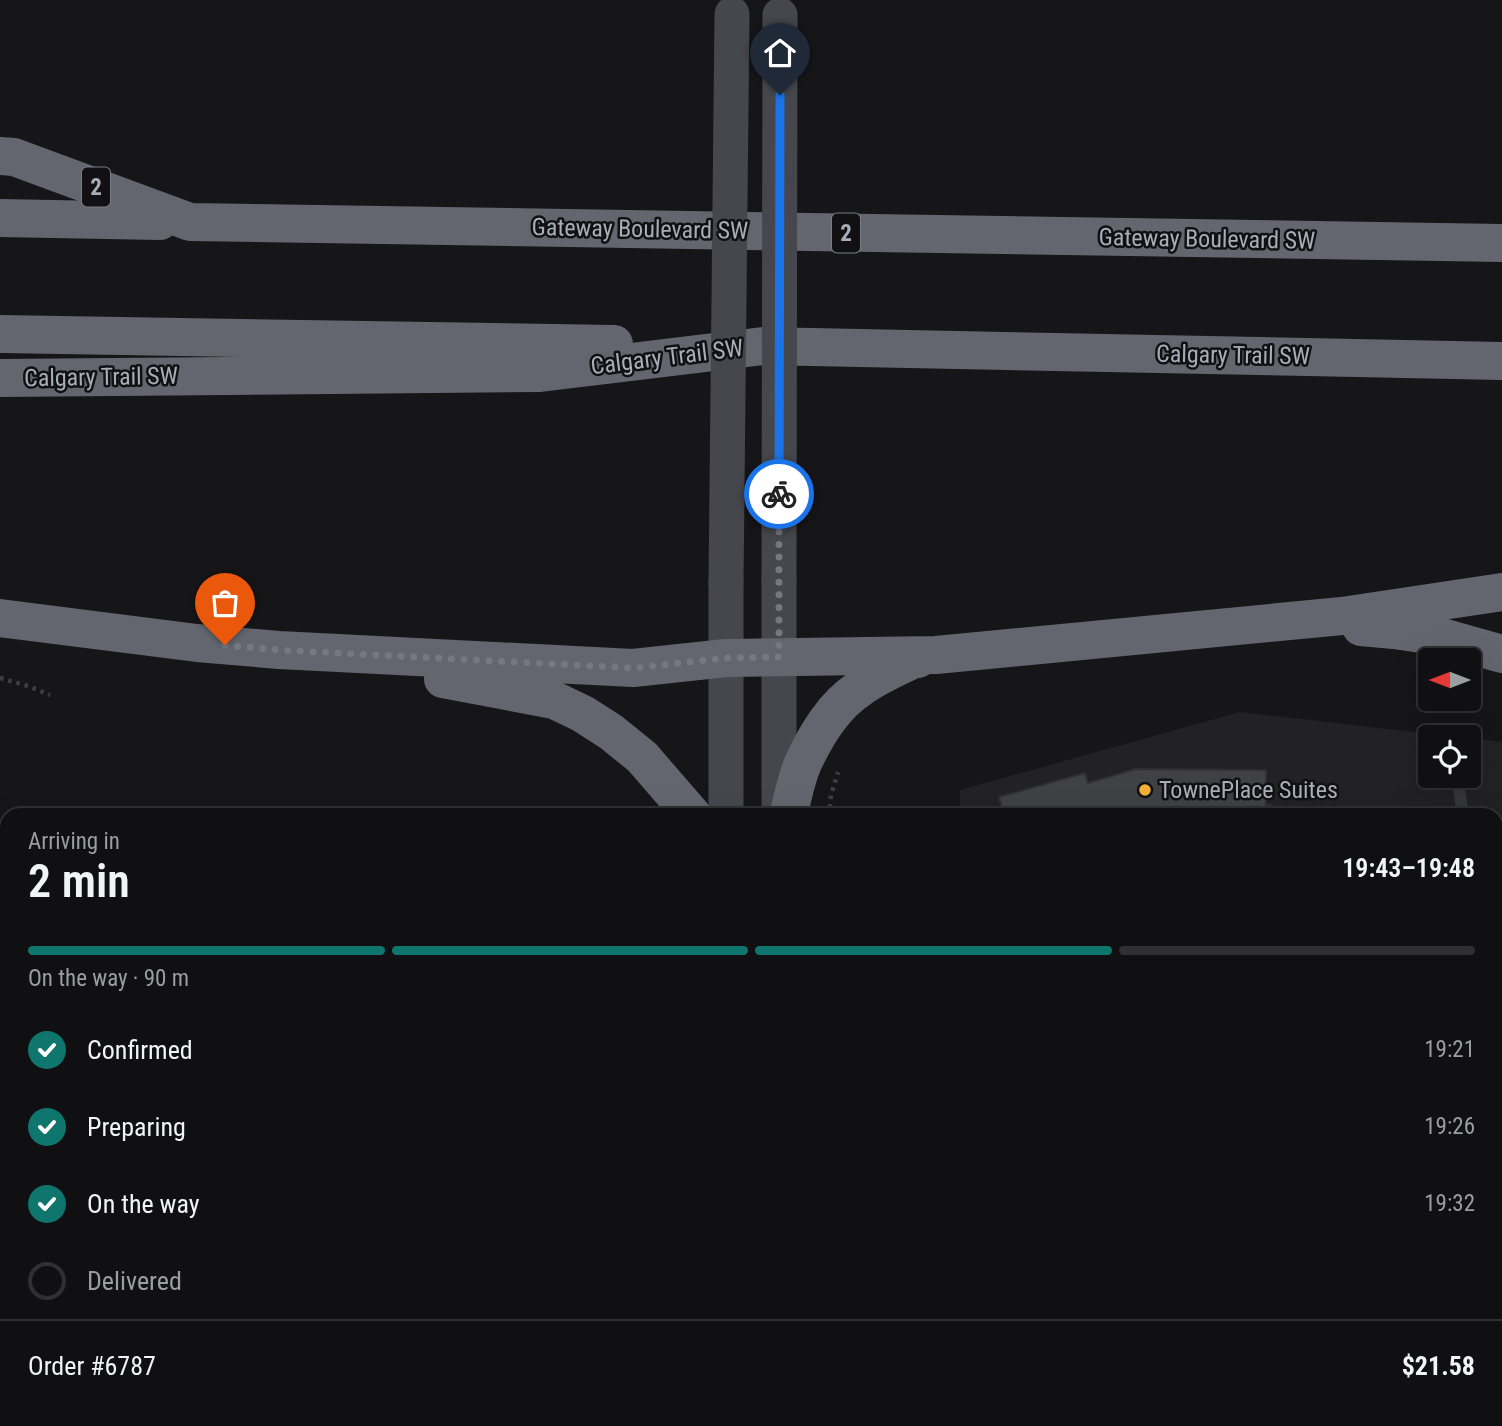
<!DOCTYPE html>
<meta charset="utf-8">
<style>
body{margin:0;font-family:"Roboto Condensed",sans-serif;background:#1e1e20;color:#f1f3f6;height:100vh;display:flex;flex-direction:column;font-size:26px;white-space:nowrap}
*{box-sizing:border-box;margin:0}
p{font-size:23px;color:#9c9d9f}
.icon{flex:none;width:38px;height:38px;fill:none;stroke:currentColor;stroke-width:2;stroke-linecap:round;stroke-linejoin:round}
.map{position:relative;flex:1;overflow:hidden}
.panel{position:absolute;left:0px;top:808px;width:1503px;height:618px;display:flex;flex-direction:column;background:#101012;border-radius:21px 21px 0 0;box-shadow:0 7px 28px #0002,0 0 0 2px #303032}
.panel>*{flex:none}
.needle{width:46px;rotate:270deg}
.tools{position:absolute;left:1418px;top:648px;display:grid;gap:14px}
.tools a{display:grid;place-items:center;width:63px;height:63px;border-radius:7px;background:#101012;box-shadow:0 7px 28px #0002,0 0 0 2px #303032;font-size:35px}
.pin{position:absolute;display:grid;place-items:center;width:60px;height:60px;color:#fff;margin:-72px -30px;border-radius:50% 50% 50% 0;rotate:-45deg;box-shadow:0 0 7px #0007}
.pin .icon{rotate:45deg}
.courier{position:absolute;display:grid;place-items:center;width:70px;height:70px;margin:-35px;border:5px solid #1a73e8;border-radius:50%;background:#fff;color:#222;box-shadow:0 2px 9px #0007}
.overview em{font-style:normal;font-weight:600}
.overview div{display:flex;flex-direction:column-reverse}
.overview{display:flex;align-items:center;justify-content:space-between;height:119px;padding:0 28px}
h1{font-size:46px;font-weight:600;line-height:52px}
.bar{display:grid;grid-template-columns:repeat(4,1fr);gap:10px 7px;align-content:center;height:84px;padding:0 28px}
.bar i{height:9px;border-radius:5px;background:#303032}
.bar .selected{background:#0f766e}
.bar p{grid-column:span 4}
.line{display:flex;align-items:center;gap:18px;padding:0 28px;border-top:2px solid #303032}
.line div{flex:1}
ol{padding:0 28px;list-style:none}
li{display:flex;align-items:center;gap:21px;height:77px}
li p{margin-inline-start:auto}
li .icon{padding:7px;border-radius:50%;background:#0f766e;color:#fff;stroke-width:4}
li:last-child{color:#9c9d9f}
li i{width:38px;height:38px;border:4px solid #303032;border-radius:50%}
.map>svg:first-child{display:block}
.built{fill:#222225}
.forest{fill:url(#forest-firs)}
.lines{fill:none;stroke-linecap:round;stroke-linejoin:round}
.stream{stroke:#2c353c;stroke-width:9}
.building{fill:#404145;stroke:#303034;stroke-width:2}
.path{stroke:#3d3f44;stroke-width:4.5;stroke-dasharray:3.5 5;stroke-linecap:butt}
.service{stroke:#37383d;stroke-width:12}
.tertiary{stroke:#37383d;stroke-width:32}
.secondary{stroke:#45474d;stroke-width:35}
.motorway{stroke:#63666e;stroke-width:38}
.secondary-bridge{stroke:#45474d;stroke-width:35}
.done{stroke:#757880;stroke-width:7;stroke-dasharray:0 12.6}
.route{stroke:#1a73e8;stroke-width:9}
.poi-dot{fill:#f2b134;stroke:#111113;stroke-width:2.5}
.labels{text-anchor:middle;stroke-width:5;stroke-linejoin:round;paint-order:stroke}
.shield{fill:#111113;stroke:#7b7e86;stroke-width:2}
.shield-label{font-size:23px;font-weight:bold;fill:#a8adb8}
.street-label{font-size:24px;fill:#a8adb8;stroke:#111113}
.poi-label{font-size:24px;fill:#a8adb8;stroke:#111113;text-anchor:start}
</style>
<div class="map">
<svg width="1502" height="1426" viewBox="0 0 1502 1426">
<defs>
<pattern id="forest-firs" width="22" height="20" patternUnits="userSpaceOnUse" patternTransform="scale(1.75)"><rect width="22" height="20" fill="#1e261f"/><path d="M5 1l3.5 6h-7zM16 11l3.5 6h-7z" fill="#3c433d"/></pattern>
</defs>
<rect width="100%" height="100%" fill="#161618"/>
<g class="built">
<polygon points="1240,712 1459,737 1430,737 1430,775 1468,775 1468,738 1502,742 1502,989 1496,990 1496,816 960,816 960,790"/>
<polygon points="1502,1125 1502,1426 864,1426 864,1419 1496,1419 1496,1126"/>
</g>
<polygon class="forest" points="0,1200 7,1200 7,1419 686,1419 685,1426 0,1426"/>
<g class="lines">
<path class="stream" d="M392 1426C408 1423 429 1419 444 1426"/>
</g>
<g class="building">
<polygon points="1136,769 1266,770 1266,805 1271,805 1271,816 990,816 1003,812 999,797 1085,773 1088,783"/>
<polygon points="1496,1404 1502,1406 1502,1426 1233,1426 1236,1419 1496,1419"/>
<rect x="981" y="1419" width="77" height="7"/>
</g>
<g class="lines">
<g class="path">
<polyline points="0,678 28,686 50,695"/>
<polyline points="829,816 831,795 838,772"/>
<polyline points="1496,1117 1502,1116"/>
<polyline points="828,1426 829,1419"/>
</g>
<g class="service">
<polyline points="1457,775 1463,816"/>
<polyline points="1496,844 1502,846"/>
<polyline points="1496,934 1502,933"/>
<polyline points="1496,968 1502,983"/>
<polyline points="946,1419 948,1426"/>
</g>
<polyline class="tertiary" points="1496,1059 1502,1057"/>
<g class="secondary">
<polyline points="726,816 726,583"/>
<polyline points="779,816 779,579"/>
<polyline points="703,1426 703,1419"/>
<polyline points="776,1426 776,1419"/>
</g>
<g class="motorway">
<polyline points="0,156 14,157 190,222 1502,243"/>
<polyline points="0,218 160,221"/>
<polyline points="0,334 614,344"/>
<polyline points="0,378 540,373 763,346 1502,361"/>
<polyline points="0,618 197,643 279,650 633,668 726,658 936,655 1342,616 1502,592"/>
<polyline points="1361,627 1394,630 1442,637 1502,654"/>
<polyline points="443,679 554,700 583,714 611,732 642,757 693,816"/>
<path d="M788 816C793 798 796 779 803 763 816 735 833 706 859 689 875 677 894 669 912 660L918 659"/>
</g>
<g class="secondary-bridge">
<polyline points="779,579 780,15"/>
<polyline points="726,583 732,14"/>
</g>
</g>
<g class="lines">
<polyline class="done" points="225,645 279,650 633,668 726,658 779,657 779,494"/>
<polyline class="route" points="779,494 780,95"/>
</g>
<circle class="poi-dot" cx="1145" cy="790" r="7"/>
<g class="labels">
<g class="shield">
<rect x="82" y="167.5" width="28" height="39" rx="5"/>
<rect x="832" y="213.5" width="28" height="39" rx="5"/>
</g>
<g class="shield-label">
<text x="96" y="195">2</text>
<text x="846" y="241">2</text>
</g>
<g class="street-label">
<text transform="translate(640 229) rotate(1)" y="8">Gateway Boulevard SW</text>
<text transform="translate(1207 239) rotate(1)" y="8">Gateway Boulevard SW</text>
<text transform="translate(1233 355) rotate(1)" y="8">Calgary Trail SW</text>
<text transform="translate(667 357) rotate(-7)" y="8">Calgary Trail SW</text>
<text transform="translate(101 377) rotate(-1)" y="8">Calgary Trail SW</text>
</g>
<g class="poi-label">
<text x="1159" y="798">TownePlace Suites</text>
</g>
</g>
</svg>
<div class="tools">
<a><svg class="needle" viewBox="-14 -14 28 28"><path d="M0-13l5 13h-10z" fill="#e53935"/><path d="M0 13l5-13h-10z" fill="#9c9d9f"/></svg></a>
<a><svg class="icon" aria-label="locate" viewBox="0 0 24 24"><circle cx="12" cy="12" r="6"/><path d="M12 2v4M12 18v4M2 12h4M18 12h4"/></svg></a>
</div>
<div class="pin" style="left:225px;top:645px;background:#ea580c"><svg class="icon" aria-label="bag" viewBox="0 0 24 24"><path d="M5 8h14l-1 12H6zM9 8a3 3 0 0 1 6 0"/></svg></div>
<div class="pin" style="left:780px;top:95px;background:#1f2937"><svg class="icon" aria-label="home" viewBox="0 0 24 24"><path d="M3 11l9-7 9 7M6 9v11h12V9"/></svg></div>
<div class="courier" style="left:779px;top:494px"><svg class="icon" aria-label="bike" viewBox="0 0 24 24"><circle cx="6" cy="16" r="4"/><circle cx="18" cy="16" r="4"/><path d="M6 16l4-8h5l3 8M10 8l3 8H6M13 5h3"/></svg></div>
<section class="panel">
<div class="overview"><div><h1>2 min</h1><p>Arriving in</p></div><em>19:43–19:48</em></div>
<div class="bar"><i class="selected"></i><i class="selected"></i><i class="selected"></i><i></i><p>On the way · 90 m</p></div>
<ol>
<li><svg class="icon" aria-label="check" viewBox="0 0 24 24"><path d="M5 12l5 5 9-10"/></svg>Confirmed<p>19:21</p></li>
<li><svg class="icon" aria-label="check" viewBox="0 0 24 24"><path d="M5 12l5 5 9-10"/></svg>Preparing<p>19:26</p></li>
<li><svg class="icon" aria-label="check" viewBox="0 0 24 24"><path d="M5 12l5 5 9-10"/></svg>On the way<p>19:32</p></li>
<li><i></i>Delivered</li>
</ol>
<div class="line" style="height:91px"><div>Order #6787</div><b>$21.58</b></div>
</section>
</div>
